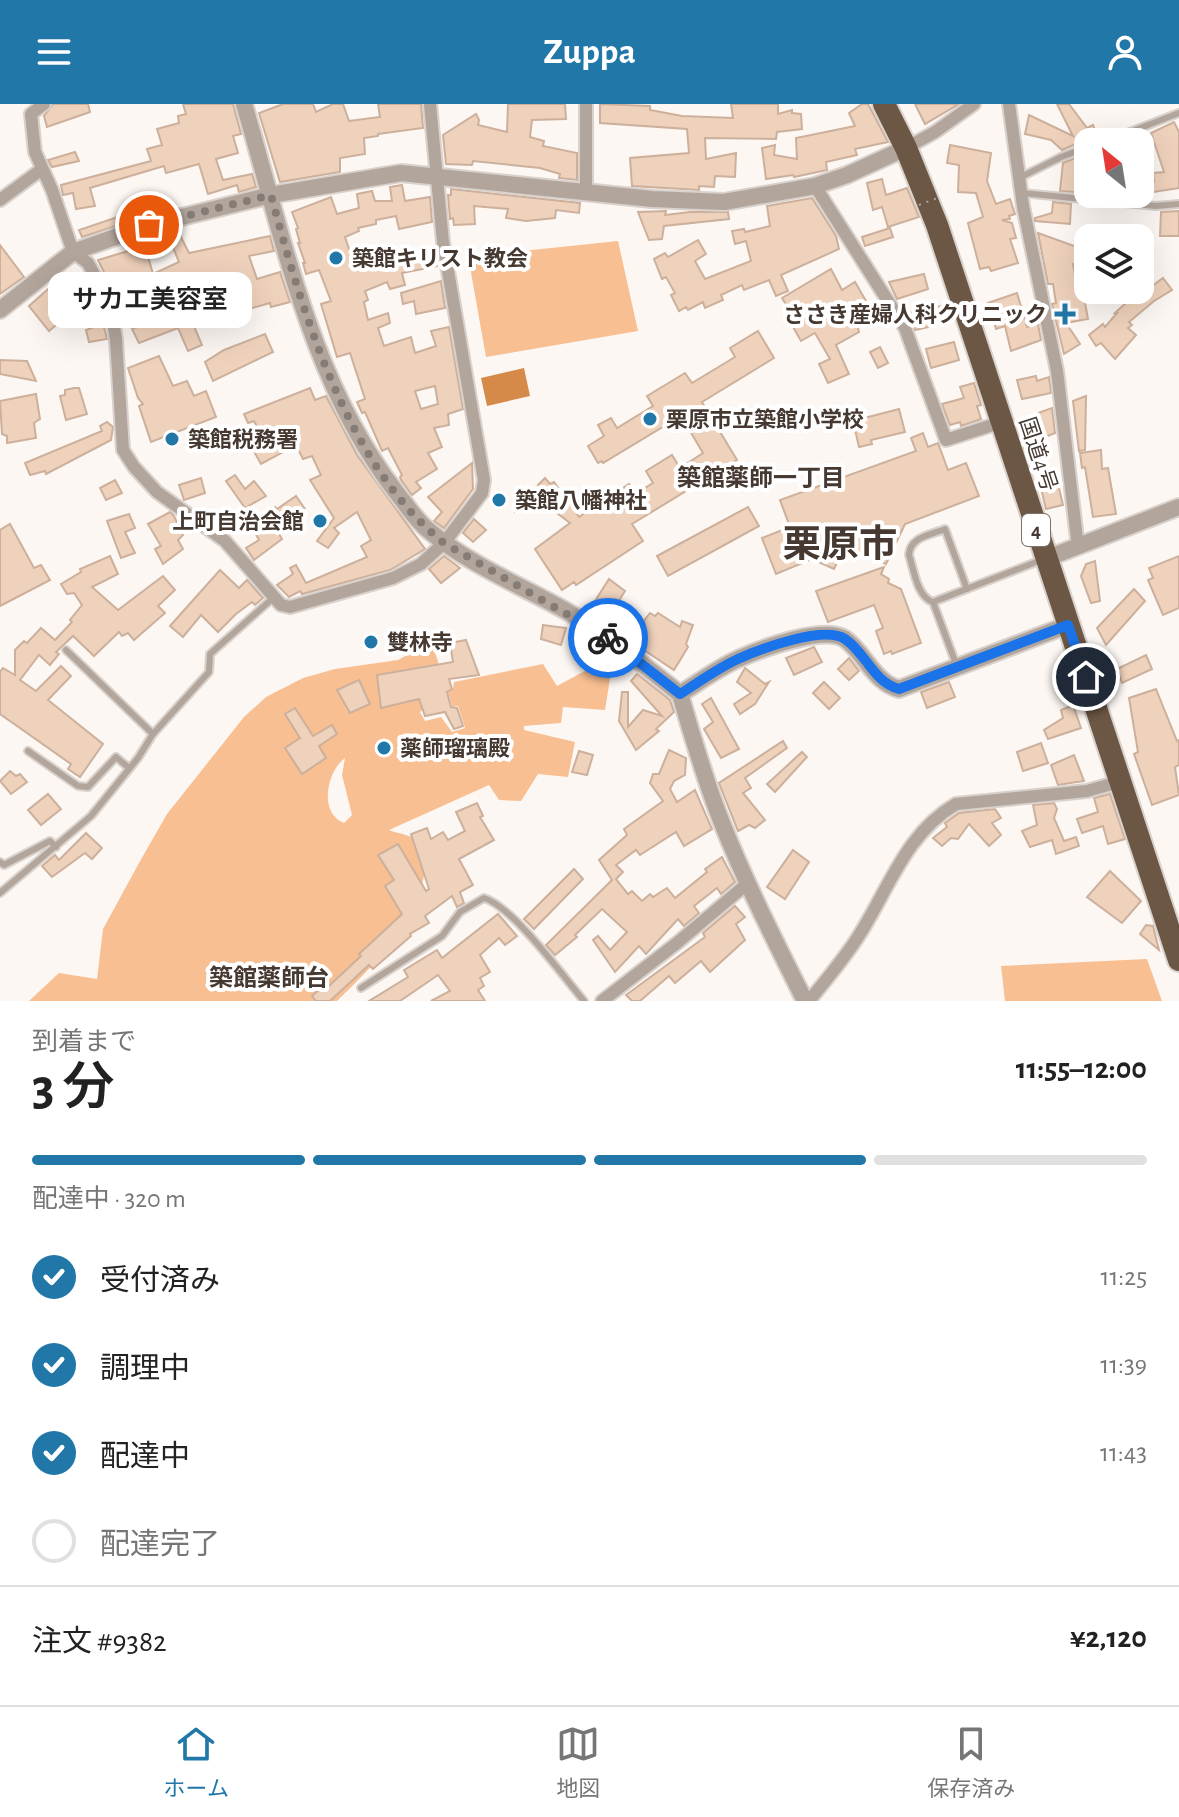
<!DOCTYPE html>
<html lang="ja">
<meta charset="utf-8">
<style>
body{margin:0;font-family:"Alegreya Sans","Noto Sans JP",sans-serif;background:#f2f2f2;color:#222;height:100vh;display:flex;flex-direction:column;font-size:30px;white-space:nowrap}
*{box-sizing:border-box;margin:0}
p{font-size:26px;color:#767676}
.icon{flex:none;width:44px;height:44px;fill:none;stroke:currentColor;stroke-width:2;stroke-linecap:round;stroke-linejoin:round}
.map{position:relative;height:897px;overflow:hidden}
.side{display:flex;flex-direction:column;background:#fff;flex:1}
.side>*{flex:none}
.needle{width:52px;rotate:330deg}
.controls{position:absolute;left:1074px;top:24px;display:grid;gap:16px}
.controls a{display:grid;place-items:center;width:80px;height:80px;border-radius:16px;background:#fff;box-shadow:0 8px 32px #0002;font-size:40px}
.pin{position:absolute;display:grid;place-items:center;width:68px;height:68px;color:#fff;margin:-34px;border:4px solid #fff;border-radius:50%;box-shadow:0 2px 8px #0007}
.courier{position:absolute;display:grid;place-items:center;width:80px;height:80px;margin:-40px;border:6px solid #1a73e8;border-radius:50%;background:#fff;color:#222;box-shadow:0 2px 10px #0007}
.bubble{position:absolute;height:56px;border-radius:16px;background:#fff;box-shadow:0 8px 32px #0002;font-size:26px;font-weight:600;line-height:56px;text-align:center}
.overview em{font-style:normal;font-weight:600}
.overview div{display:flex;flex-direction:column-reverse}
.overview{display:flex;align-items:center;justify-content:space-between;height:136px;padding:0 32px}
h1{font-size:52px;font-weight:600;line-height:60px}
.bar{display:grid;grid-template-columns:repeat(4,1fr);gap:12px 8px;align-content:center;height:96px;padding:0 32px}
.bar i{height:10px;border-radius:6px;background:#e0e0e0}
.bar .current{background:#2177a7}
.bar p{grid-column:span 4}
.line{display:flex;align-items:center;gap:20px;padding:0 32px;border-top:2px solid #e0e0e0}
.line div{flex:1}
ol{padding:0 32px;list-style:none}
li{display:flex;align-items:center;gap:24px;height:88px}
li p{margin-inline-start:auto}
li .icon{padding:8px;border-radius:50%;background:#2177a7;color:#fff;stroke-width:4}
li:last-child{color:#767676}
li i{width:44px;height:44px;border:4px solid #e0e0e0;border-radius:50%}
header{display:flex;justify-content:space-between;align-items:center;height:104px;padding:0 32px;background:#2177a7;color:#fff;font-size:36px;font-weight:600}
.tabs{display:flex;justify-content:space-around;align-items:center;height:112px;border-top:2px solid #e0e0e0;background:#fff;font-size:22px;color:#767676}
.tabs a{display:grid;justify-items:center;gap:4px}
.tabs .current{color:#2177a7}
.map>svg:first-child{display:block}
.green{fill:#f8bf92;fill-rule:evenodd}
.water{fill:#d58a4a}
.building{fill:#efd2bc;stroke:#ccb09b;stroke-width:2;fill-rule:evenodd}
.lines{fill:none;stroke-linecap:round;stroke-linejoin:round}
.service-casing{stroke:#d8d1cc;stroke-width:10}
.minor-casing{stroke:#d8d1cc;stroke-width:16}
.tertiary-casing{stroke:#d8d1cc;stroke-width:20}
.trunk-casing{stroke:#d8d1cc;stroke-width:26}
.service{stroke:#b2a59c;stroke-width:6}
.minor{stroke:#b2a59c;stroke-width:12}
.tertiary{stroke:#b2a59c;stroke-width:16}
.trunk{stroke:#6c5644;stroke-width:22}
.path-bridge{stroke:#afa7a1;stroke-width:2;stroke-dasharray:2 6;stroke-linecap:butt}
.done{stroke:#857c75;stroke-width:8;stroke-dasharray:0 14.4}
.route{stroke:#1a73e8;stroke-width:10}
.poi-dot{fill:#2177a7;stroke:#fff;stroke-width:3}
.labels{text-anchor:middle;stroke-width:8;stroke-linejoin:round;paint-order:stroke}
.shield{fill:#fff;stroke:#7d746f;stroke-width:2}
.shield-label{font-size:20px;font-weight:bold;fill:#453931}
.poi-label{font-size:22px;font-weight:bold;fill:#453931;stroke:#fff;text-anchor:start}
.street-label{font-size:22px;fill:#453931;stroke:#fff}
.neighbourhood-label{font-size:24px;font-weight:bold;fill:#453931;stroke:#fff}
.town-label{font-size:38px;font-weight:bold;fill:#453931;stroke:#fff}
</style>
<header><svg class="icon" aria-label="menu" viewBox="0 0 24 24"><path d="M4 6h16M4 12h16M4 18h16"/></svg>Zuppa<svg class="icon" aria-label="person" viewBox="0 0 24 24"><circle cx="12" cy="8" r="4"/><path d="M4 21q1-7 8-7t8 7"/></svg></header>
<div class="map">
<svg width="1179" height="897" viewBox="0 0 1179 897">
<rect width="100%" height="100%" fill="#fdf7f3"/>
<g class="green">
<polygon points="618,137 638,227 486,253 469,157 476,152"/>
<path d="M431 538C444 571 447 584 420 608L425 617 441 613 452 628 465 624 458 602H452L448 588 453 585 454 578 543 560 557 582 594 562H612L605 606 563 603 561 619 524 622V626L575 638 568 673 538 670 521 697 499 696 489 681 389 726C399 730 415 731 422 741 427 748 426 757 425 765 419 817 373 862 337 897H29L59 869 97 875 103 825 139 759 167 710 244 613 266 593 303 574 335 565 398 556ZM345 654 342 671 352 711 344 719C318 709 327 667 345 654Z"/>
<polygon points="1147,855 1162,897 1005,897 1001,862"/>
</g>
<polygon class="water" points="524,264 530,292 487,302 481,274"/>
<g class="building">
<polygon points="53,0 88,0 90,8 47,23 44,12"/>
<polygon points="183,0 233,0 241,30 233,32 238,49 216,55 223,76 252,70 256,83 239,88 237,81 208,90 199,60 166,69 164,62 90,84 95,102 76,105 73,89 63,91 61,81 151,57 147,45 162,41 157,25 179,19 178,12 186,10"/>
<polygon points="283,0 313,0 316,8 333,0 343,0 349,17 380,13 378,0 421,0 423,24 378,30 378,32 364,34 365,50 340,54 340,68 280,78 259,9"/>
<polygon points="508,0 565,0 566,15 532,16 530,33 544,37 543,42 577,49 577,76 559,74 560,70 540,64 473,57 472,61 446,60 443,31 476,10 479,16 478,21 507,28"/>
<polygon points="600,0 650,2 650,6 682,12 733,14 731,0 778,0 778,10 792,6 792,9 801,10 802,25 777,28 776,35 705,34 706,55 736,49 735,73 715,72 714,83 699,82 699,86 632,82 630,54 689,49 687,25 600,19"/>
<polygon points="862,0 868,0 888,38 855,45 857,51 826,58 827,66 794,73 793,71 766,75 762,44 775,41 774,51 797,55 796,34 855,22 849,9"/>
<polygon points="915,0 959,0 925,20"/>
<polygon points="1057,0 1069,0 1087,24 1093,21 1097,31 1062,46 1051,36 1025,30 1029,11 1073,32"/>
<polygon points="1174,18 1179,28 1179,84 1140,90 1140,77 1154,78 1153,69 1164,68 1151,29"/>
<polygon points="950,41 991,49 987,77 996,100 1010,95 1015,110 1009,112 1010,115 1002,116 1012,119 1016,134 1010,135 1018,159 991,167 989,163 980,165 968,119 983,113 976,89 958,88 959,61 947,59"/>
<polygon points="75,48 79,57 52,63 48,56"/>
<polygon points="1088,49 1088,89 1060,87 1063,59"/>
<polygon points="882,75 886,91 907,84 919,113 888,123 882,103 873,106 867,79"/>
<path d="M402 81 405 97 430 93 432 118 399 125 396 112 376 116V120L358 124 359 127 345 133 353 157 391 142 396 159 436 150 438 162 402 169 405 181 390 185 387 178 365 187 368 196 364 198 368 216 388 209 390 219 378 224 384 242 411 233 415 249 436 242 431 227 449 223 463 305 448 310 449 321 434 324 442 343 428 349 437 365 416 378 421 384 412 391 401 376 400 373 402 371 388 344 382 347 365 308 362 309 357 298 365 295 350 249 337 253 321 200 331 197 319 166 306 170 303 159H305L298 139H300L296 125 298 124 292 108 331 93 337 110 359 104 357 90 372 87 375 97H392L390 83ZM435 282 438 300 421 305 415 287Z"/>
<polygon points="451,85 580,99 579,109 556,106 555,114 526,117 506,114 508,105 474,102 475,120 454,121 453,114 450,115 448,91 451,91"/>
<polygon points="812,94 836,132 839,145 781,171 788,187 776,192 769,176 744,186 742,181 721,191 723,196 705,204 703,198 688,206 686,203 679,207 671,191 675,189 666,173 662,175 654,155 665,149 668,153 698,136 706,150 695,157 705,175 751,157 746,137 735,140 732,127 744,125 745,128 770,122 767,102"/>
<polygon points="165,97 168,105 82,133 79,126"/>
<polygon points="1053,98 1071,100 1070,120 1035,117 1035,114 1052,109"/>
<polygon points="666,107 665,111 690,108 728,108 729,115 664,122 662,135 649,136 638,108"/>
<polygon points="1179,107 1179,132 1160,132 1161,108"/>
<polygon points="890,124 893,133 865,142 862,133"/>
<polygon points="1038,129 1088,147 1088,166 1073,160 1079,193 1084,193 1088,215 1066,219 1080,240 1064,250 1052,200 1056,199 1053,180 1048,180"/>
<polygon points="180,131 189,149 270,132 274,147 249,152 257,175 280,168 290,198 271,203 270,199 235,209 232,199 191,215 202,241 188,247 178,224 139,239 132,225 179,206 170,180 118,197 98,156 145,142 153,170 179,158 170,136"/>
<polygon points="0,141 24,173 0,190"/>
<polygon points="831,165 842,186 855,178 870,204 854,209 859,228 836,241 849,270 828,279 819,260 830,255 815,229 801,237 789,216 794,213 782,194"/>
<polygon points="65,170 73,179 84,172 94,189 49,227 29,202"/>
<polygon points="924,170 928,185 897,195 889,178"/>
<polygon points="1163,174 1172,186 1154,197 1129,218 1132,221 1128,224 1136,231 1115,255 1101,239 1096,242 1089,231 1103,220 1105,223 1117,209 1115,209 1141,185 1144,188"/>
<polygon points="441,177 445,204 416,210 414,197 403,200 401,189"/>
<polygon points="1017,189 1027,223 1038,220 1041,236 1011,247 1005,222 996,225 988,199"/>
<polygon points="946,201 949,211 945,212 945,215 936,217 937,221 915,226 909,209"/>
<polygon points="99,204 107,235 89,238 86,226 94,223 84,212"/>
<polygon points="758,227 774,254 702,298 737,356 632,420 643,437 576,481 574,478 562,486 535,445 570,419 541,397 515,408 513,398 541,386 538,381 545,374 550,380 554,378 579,413 629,380 635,390 653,379 646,367 672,351 680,364 703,349 681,312 603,359 602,357 598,359 588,342 604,332 598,321 611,314 617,324 653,302 647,292 685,269 692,279 735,253 730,244"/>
<polygon points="265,230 273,248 213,277 205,258 224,246"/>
<polygon points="954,238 959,256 931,264 926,245"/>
<polygon points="880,243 888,259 878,264 870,248"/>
<polygon points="159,252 173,282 187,277 194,292 206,287 216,313 151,338 139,302 143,300 138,294 128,264"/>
<polygon points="0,256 27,257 36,277 0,270"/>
<polygon points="1036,272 1037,277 1049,273 1051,289 1022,295 1017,276"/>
<polygon points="974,279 981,301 977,302 981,315 961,322 960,318 950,321 942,300 964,294 960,283"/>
<polygon points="74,284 79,284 87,310 66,316 60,292 65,291 65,286"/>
<polygon points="310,284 315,296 326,292 357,351 425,445 390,466 302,490 300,487 289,493 277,481 293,470 290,464 296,461 306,479 367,453 361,442 371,436 357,408 334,424 339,429 328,444 317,437 334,414 310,376 321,371 312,352 303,355 296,341 261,360 252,344 265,337 254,317 248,319 244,310"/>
<polygon points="36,290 40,315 34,319 36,334 7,339 7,332 2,330 0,297"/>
<polygon points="1086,292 1085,346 1079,347 1073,297"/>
<polygon points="1052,304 1055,329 1043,334 1035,310"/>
<polygon points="899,305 905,328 871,336 872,340 859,343 853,317"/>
<polygon points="107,318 113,323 111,336 46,370 45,367 30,371 25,359 102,327 100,322"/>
<polygon points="923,329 928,343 938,339 948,366 966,359 979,392 905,420 886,460 844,443 834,465 812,455 776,470 762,434 790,423 780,396 916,347 911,334"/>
<polygon points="1101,346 1102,365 1108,364 1116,410 1093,413 1085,363 1082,364 1080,349"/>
<polygon points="472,359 473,385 444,424 434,417 442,408 428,393"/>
<polygon points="235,371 245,385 254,377 266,392 245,404 226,377"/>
<polygon points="201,374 205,389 184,396 179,381"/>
<polygon points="115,376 122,389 106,396 100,384"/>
<polygon points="1057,376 1063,401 1046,405 1040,380"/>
<polygon points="296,392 305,405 276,425 282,435 254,456 246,444 259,436 251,421 275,403 277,405"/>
<polygon points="748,403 759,422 668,472 657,452"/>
<polygon points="170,408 174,412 183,431 178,436 183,445 163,460 155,445 161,442 148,420"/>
<polygon points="129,410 135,424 125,428 135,449 121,454 107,417"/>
<polygon points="474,415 486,426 473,438 463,429"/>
<polygon points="10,420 34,464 41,461 50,476 0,502 0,426"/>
<polygon points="110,452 118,470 92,483 118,506 163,472 175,486 158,502 165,509 134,536 128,529 122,532 119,528 94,552 73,532 56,548 59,550 50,561 39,551 20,576 36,587 61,562 71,572 48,596 103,640 80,673 68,665 71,660 0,610 0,568 3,564 15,571 15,546 24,537 27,539 41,524 55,536 72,518 70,516 82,501 74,489 67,490 61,480 81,468 80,465"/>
<polygon points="444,452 460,464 441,479 429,465"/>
<polygon points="1179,452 1179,504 1163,511 1148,476 1153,474 1149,464"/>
<polygon points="1095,457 1100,497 1091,499 1081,472 1086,460"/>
<polygon points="884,463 881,470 889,475 888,479 901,485 921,539 892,550 891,547 884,550 876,527 883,524 874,501 828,518 816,487"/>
<polygon points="220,466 239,484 247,476 263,494 255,501 252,498 236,510 218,528 201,511 183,533 170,522"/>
<polygon points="609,475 625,487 605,519 588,508"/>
<polygon points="1134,485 1145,497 1106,541 1097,524"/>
<polygon points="650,509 655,512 658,509 680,523 682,517 693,521 686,540 688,543 674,566 629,536"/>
<polygon points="543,521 566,524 561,541 541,535"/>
<polygon points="466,536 479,571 449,575 452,585 447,588 451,603 457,604 463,622 454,625 445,608 425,612 419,595 381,604 377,571 453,558 450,539"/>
<polygon points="814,543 822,558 794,571 786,554"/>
<polygon points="1146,551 1152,565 1122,579 1117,565"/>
<polygon points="849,554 859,567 849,576 838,565"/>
<polygon points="745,564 765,580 769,578 755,600 740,610 734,600 751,589 737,578"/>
<polygon points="637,570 670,596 674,608 656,625 659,627 636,646 619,617 622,588 628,588 628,623 643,606 662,612 631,577"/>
<polygon points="359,576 370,600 350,609 337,586"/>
<polygon points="824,578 840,594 829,605 813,589"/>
<polygon points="949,578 955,593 927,604 921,588"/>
<polygon points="1156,585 1177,637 1179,636 1179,661 1175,663 1179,691 1152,701 1134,650 1138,648 1129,594"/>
<polygon points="711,594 739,645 721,654 704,625 713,618 702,600"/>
<polygon points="1073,601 1081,624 1048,635 1044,626 1063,614 1061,606"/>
<polygon points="295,604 313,632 332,621 337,630 319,642 326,654 302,670 285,644 300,634 285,610"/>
<polygon points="783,637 787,644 745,674 751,684 743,689 765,716 755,724 749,721 738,727 719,679"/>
<polygon points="1041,639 1048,659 1023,667 1017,648"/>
<polygon points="669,646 686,654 685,671 674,677 670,685 677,698 695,686 712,725 684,742 676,728 640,751 636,746 616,761 623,768 616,775 628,790 632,787 642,797 650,790 653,793 667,784 675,794 707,768 705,765 722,753 735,778 721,790 717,784 694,802 699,809 684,822 678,815 646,850 639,842 615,868 593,836 598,832 610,846 627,828 602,805 575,831 577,833 555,851 546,841 612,776 599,756 627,731 624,725 663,697 650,679 653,670 659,670"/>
<polygon points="579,647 593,651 587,671 572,668"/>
<polygon points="802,648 807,653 775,688 767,680"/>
<polygon points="1074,651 1084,677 1058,681 1051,661"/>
<polygon points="10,667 16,672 20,670 27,678 11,690 0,677"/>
<polygon points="48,690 61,705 41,721 28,706"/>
<polygon points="1110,690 1125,735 1108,740 1103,722 1082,729 1077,715 1098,708 1094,694"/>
<polygon points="477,699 483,712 480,713 494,736 459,755 473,781 460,788 464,799 457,803 452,792 425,812 429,819 410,830 411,832 373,865 369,861 330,897 316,897 312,892 327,879 329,882 361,852 359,850 402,810 385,782 394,776 378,751 398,740 426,787 429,785 411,730 427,724 431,735 443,728 448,736 465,727 456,708"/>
<polygon points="1054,699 1057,705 1054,714 1064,737 1076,733 1079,742 1056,750 1052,736 1030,743 1022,727 1037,721 1033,701"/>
<polygon points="995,705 1001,714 992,719 1001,731 989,742 969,720 958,735 951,734 942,742 933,734 947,723 945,719 959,709"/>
<polygon points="86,729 102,744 92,755 85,749 52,773 42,762 55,751 59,756"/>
<polygon points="793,746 809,758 785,795 767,783"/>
<polygon points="574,765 583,775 534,825 524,815"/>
<polygon points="1110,767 1141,797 1122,819 1087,793"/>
<polygon points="735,802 745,813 736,820 745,836 710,868 701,857 675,879 669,872 640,897 632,897 626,891 705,833 703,829"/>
<polygon points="498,810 517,832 505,841 499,834 480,851 490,868 480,874 484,882 478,886 485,897 431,897 450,887 438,871 400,897 369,897 408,873 404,866 437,846 442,854"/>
<polygon points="1146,821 1153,822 1159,846 1140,830"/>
</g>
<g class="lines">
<defs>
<g id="service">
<polyline points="1104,38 1179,9"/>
<polyline points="1019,74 1061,53 1088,43"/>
<polyline points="1022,89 1156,102 1179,100"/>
<path d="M933 498C917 493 914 466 909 451 910 433 930 431 945 425L967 485"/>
<polyline points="66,546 153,630"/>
<polyline points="956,560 933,498 1044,455"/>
<polyline points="28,647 78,682 88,683 116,653 129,664"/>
<polyline points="0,758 4,761 50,737 56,743"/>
<polyline points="0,789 91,712 138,654 153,630 209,568 210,550 273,494"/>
<path d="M361 884 442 832 460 808 484 794C513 803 562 871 584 897"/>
</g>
<g id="minor">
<polyline points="44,0 31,10 35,48 52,86 73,148 88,159 111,203 116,236 123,346 134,363 157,388 225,437 281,501 290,503 393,474 421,460 444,439 482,389 484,376 443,138 430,0"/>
<polyline points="1009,0 1023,102 1057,267 1078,443"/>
<polyline points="906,44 935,28 974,0"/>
<polyline points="815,82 905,224 946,336 1002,318"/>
<polyline points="586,87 586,0"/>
<polyline points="0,96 42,65"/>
<polyline points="602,897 677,839 748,779"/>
<path d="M809 897C826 876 844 855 858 833 889 785 905 730 956 700L1087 687 1122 677"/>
</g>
<g id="tertiary">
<path d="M244 0C283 131 310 277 396 388 406 400 415 415 427 425 469 461 520 481 568 508 608 532 644 561 680 590 699 578 718 564 738 555 760 545 824 521 845 535 865 549 873 578 899 585L1068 521"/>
<polyline points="0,206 73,148 149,121 271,91 401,69 652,95 724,98 815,82 847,71 906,44"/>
<polyline points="1045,455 1179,403"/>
<path d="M680 590C693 634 705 677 722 719 746 780 776 839 805 897"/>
</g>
<polyline id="trunk" points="884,0 906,44 937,121 1179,856"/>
</defs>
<use href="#service" class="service-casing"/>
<use href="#minor" class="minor-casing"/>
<use href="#tertiary" class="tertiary-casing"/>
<use href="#trunk" class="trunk-casing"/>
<use href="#service" class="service"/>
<use href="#minor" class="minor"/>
<use href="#tertiary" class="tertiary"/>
<use href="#trunk" class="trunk"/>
<polyline class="path-bridge" points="919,101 940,93"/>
</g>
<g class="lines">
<path class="done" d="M149 121 271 91C302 207 347 362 444 439L608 534"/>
<path class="route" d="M608 534 680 590C699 578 718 564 738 555 760 545 824 521 845 535 866 549 873 578 899 585L1068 521 1086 573"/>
</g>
<g class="poi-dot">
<circle cx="336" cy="154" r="8"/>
<path d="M1061 198h8v8h8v8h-8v8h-8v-8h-8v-8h8z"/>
<circle cx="650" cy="315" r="8"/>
<circle cx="172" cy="335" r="8"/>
<circle cx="499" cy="396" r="8"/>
<circle cx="320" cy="417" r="8"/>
<circle cx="371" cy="538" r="8"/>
<circle cx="384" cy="644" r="8"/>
</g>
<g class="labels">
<rect class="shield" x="1022" y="410" width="28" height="32" rx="6"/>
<g class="shield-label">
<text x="1036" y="433">4</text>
</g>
<g class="poi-label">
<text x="352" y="162">築館キリスト教会</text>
<text x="1047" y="218" text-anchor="end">ささき産婦人科クリニック</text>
<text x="666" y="323">栗原市立築館小学校</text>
<text x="188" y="343">築館税務署</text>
<text x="515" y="404">築館八幡神社</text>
<text x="304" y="425" text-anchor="end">上町自治会館</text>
<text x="387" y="546">雙林寺</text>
<text x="400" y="652">薬師瑠璃殿</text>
</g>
<g class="street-label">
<text transform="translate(1039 350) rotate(72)" y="8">国道4号</text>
</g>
<g class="neighbourhood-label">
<text x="761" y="382">築館薬師一丁目</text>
<text x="269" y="882">築館薬師台</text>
</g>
<g class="town-label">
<text x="840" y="453">栗原市</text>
</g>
</g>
</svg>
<div class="controls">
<a><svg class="needle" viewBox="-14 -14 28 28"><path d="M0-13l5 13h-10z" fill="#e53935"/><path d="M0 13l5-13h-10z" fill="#767676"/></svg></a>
<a><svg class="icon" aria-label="layers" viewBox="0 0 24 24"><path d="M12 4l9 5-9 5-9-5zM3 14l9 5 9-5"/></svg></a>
</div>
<div class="pin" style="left:149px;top:121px;background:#ea580c"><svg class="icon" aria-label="bag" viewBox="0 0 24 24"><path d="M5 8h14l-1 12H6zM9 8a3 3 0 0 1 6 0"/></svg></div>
<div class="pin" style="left:1086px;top:573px;background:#1f2937"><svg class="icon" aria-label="home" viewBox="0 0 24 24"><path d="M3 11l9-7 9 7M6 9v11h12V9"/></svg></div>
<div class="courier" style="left:608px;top:534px"><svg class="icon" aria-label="bike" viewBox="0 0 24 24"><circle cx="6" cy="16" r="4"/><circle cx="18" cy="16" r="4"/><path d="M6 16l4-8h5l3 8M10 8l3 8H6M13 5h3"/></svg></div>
<div class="bubble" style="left:48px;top:168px;width:204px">サカエ美容室</div>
</div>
<section class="side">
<div class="overview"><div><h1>3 分</h1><p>到着まで</p></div><em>11:55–12:00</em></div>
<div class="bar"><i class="current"></i><i class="current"></i><i class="current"></i><i></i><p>配達中 · 320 m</p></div>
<ol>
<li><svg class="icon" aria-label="check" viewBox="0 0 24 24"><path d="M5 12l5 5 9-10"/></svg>受付済み<p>11:25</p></li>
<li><svg class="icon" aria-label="check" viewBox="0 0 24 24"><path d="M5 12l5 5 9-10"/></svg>調理中<p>11:39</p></li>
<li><svg class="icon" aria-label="check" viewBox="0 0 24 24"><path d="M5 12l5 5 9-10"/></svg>配達中<p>11:43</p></li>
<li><i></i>配達完了</li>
</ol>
<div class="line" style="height:104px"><div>注文 #9382</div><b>¥2,120</b></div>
</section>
<nav class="tabs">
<a class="current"><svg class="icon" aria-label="home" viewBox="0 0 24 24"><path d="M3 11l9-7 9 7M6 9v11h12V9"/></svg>ホーム</a>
<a><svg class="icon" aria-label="map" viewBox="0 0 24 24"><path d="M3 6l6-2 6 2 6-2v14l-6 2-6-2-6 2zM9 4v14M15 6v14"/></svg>地図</a>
<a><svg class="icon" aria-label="saved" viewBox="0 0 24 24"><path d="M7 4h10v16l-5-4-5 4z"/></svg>保存済み</a>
</nav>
